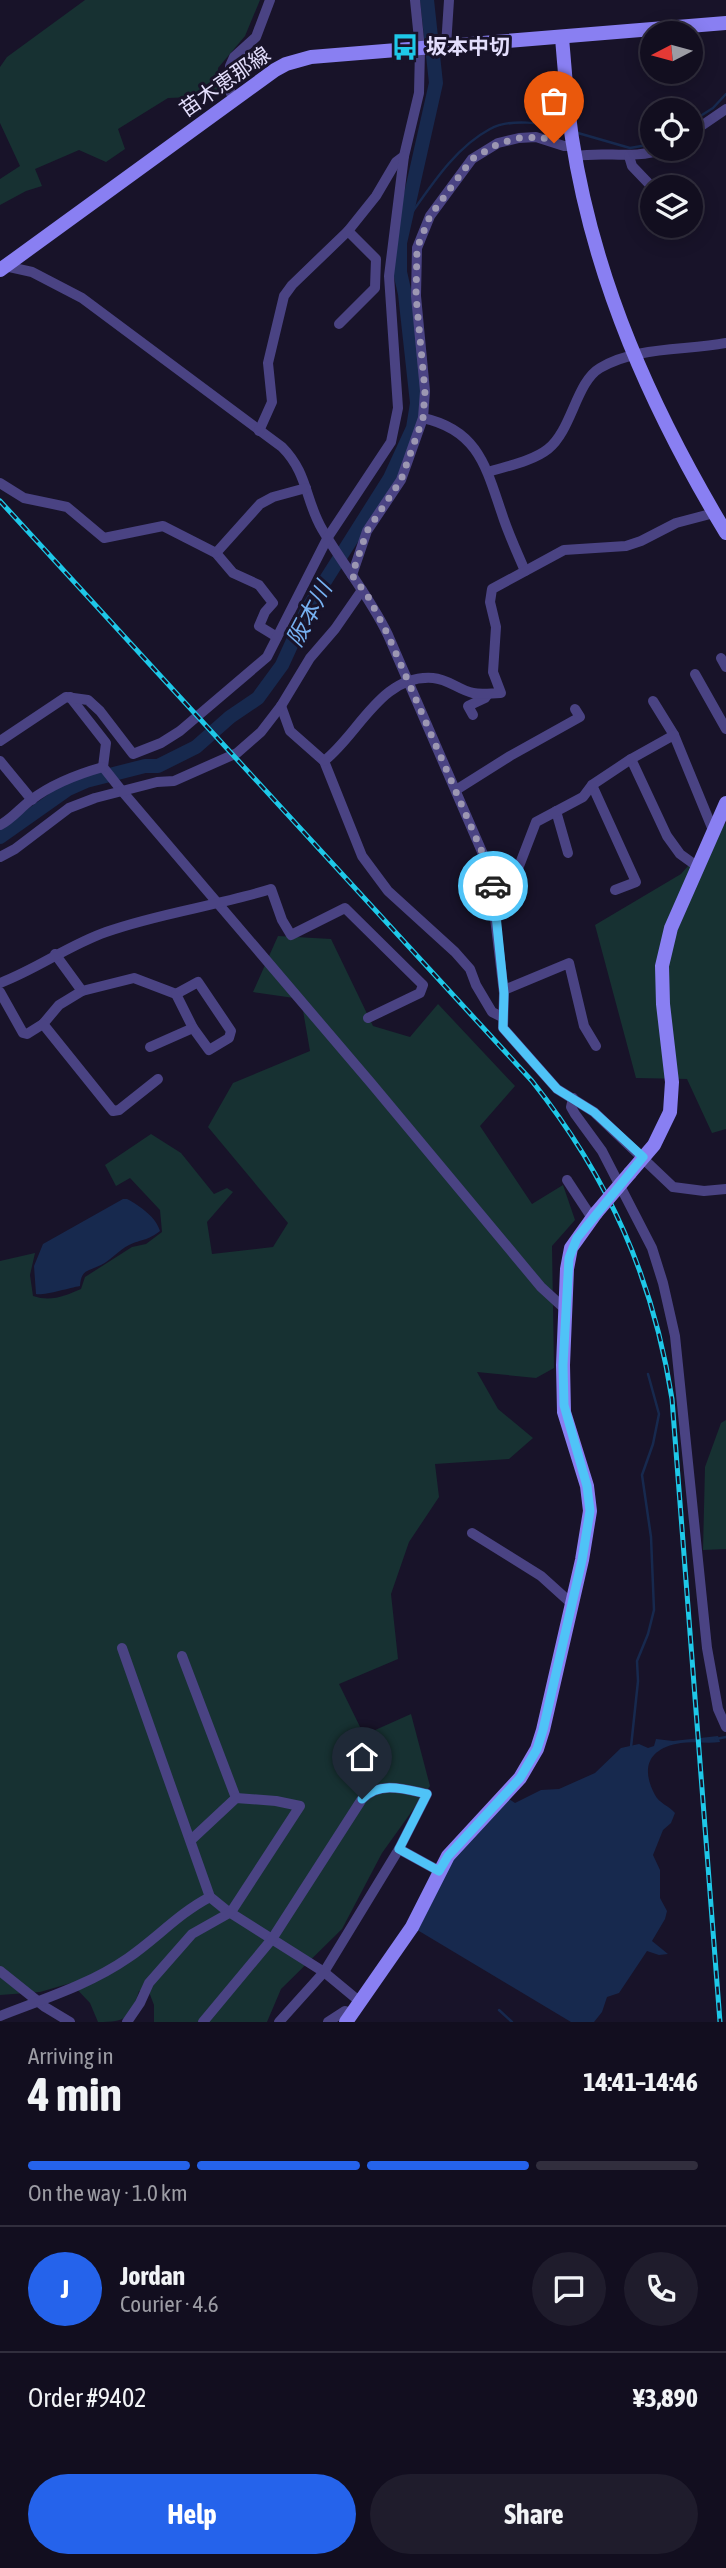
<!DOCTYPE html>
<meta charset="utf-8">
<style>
body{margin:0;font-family:"Asap Condensed","Noto Sans JP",sans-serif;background:#1f1c2c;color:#f1f3f6;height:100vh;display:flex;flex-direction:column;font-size:26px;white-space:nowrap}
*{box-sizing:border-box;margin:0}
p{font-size:23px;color:#9c9ca4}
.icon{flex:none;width:38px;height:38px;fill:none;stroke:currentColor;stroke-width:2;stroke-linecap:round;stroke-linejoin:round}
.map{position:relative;height:2022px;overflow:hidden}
.sheet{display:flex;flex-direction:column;background:#120e1f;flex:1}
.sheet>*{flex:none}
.needle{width:46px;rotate:264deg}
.tools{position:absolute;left:640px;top:21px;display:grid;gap:14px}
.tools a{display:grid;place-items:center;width:63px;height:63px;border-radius:50%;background:#120e1f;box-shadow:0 4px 18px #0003,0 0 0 2px #312e3d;font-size:35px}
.pin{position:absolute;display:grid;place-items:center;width:60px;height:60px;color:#fff;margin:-72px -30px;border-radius:50% 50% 50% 0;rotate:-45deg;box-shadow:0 0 7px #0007}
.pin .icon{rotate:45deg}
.courier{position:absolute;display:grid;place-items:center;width:70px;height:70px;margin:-35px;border:5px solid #4fc3f7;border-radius:50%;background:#fff;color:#222;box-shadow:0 2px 9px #0007}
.summary em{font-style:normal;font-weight:700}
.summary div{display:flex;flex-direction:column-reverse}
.summary{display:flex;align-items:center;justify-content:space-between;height:119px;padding:0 28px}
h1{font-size:46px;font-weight:700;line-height:52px}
.bar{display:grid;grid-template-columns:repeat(4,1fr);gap:10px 7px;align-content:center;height:84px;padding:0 28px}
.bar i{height:9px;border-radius:5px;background:#312e3d}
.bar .active{background:#2563eb}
.bar p{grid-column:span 4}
.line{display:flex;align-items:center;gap:18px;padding:0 28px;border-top:2px solid #312e3d}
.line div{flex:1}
.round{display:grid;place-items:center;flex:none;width:74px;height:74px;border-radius:37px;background:#1f1c2c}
.button{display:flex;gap:14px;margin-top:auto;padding:14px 28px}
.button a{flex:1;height:80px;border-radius:42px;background:#2563eb;color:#fff;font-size:28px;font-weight:700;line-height:80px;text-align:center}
.button a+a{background:#1f1c2c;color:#f1f3f6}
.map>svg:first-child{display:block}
.green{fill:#173132}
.water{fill:#17294e}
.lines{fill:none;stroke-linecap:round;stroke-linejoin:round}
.stream{stroke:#17294e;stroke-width:2.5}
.river{stroke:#17294e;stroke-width:14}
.street{stroke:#4a4383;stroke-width:10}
.secondary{stroke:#897ff2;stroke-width:14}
.rail-casing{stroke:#1ec8e8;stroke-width:5}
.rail{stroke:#181329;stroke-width:2.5;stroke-dasharray:8;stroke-linecap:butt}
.secondary-bridge{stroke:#897ff2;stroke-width:14}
.done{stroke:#9c97b2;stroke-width:7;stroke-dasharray:0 12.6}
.route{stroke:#4fc3f7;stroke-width:9}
.labels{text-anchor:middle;stroke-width:6;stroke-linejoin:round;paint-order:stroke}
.poi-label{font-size:21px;font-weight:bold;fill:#e3defc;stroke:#181329;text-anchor:start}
.street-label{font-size:21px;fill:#e3defc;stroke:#181329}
.water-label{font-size:23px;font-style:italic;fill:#77b1f1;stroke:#181329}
</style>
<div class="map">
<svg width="726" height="2022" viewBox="0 0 726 2022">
<rect width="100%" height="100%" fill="#181329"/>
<g class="green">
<polygon points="85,0 260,0 245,36 218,68 217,96 168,98 118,129 125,149 106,162 79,150 35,169 42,186 26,191 0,205 0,179 20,166 0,123 0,67 7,57"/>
<polygon points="726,823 726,1129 712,1133 687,1079 636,1078 595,925 681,874"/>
<path d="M278 936 331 939 373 1026 410 1037 438 1004 515 1086 480 1126 532 1204 563 1185 575 1220 552 1246 554 1368 536 1378 477 1372 498 1409 533 1438 509 1459 435 1464 439 1497 409 1542 391 1594 398 1659 339 1684 364 1735 411 1714 430 1786 382 1853 342 1929 281 1989 267 2022H154V2005L149 1992 139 1991C131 2018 127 2022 98 2022L90 2003 71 1983 40 1992 0 1995V1261L35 1253 30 1275 33 1296C51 1302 65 1296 81 1289L85 1277 132 1247 146 1244 162 1232 160 1210 130 1178 116 1186 105 1165 151 1134 181 1153 214 1194 227 1188 233 1192 207 1222 212 1254 273 1247 288 1223 208 1127 233 1083 310 1051 301 999 253 992Z"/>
<polygon points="726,1420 726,1549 703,1550 705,1467 721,1423"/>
</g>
<g class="water">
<path d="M123 1199H127C140 1206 156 1217 160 1231 147 1241 142 1239 129 1245 119 1250 111 1260 101 1265 89 1271 81 1269 80 1286 69 1288 43 1296 36 1294L34 1266 43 1244Z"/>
<path d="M718 1736 720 1742C707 1744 694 1741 681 1743 649 1748 640 1767 655 1795 659 1803 669 1806 675 1813L671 1823 663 1830 653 1855 660 1870V1898L667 1911 665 1919 652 1941 668 1954 659 1955 647 1951 619 1993 607 1997 602 2012 594 2022H571L414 1928 449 1862 509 1799 515 1803 541 1790 559 1789 595 1773 621 1748 639 1744 648 1748 654 1746 656 1739 673 1741Z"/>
</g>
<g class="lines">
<g class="stream">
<polyline points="691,122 713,108 726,94"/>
<polyline points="578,133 630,148 653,144"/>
<path d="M406 221C429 189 454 148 490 129 510 118 544 123 565 129"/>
<polyline points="716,1739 726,1737"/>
<polyline points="631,1747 638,1681 637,1661 648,1634 654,1610 651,1537 642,1475 653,1444 659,1414 648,1374"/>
<polyline points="499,2010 512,2022"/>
</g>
<polyline class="river" points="0,837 68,789 86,781 145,766 158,766 196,747 230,717 258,698 282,665 308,608 390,478 413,428 417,403 405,294 400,272 400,243 436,83 427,0"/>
<g class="street">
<polyline points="446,46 449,0"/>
<polyline points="234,100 229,89 230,66 234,57 256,37 270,0"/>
<polyline points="691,133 726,109"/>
<path d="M576 156C606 151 634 160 663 149"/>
<polyline points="629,156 632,166 653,188"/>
<polyline points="682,226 686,230"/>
<path d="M5 266 32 272 82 298 282 447C308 473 305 500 322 529 343 565 370 597 388 635L489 868 504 993 503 1028 557 1089 594 1112 673 1187 704 1191 726 1189"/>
<polyline points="339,324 375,288 376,259 348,231"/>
<path d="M423 418C478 430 486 467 502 514 508 533 517 552 525 571"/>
<polyline points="259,431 272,402 268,363 284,296 292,285 348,231 376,196 396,162 404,156 419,93 420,49 415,0"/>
<path d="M488 472C507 466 533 461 548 449 572 430 576 382 600 368 637 346 686 351 726 343"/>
<polyline points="0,483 24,498 67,507 104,538 163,526 216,553 233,573 259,585 273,603 265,612 259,626 277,637"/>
<polyline points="216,553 260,504 273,497 306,488"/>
<polyline points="352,575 367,531 401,480 423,418 425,391 416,296 417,248 430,216 472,159 498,143 519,138 536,137 564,146 573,146"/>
<polyline points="721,658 726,667"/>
<polyline points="695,674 726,729"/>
<polyline points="70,697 106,743 103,767 122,791 371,1083 541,1287 565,1309"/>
<polyline points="653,701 674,735"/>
<polyline points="281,706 290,731 324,761 362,856 388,891 455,952 470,969 476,985 492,1012 502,1017"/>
<polyline points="473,715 468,706 485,698 488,694"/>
<polyline points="0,741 66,697 88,700 100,711 133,754 161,743 180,731 267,657 328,537 391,442 398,408 389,276 404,156"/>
<polyline points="631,759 667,836 680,854 698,867"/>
<polyline points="0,761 32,800"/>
<path d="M324 761C359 734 381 674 433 678 448 679 459 690 473 693 482 695 492 693 501 693L493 672 496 627 490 602 492 589 564 550 626 546 641 541 676 523 714 513"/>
<polyline points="592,785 636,882 615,890"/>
<polyline points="456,790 510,756 580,717 575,709"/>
<polyline points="556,811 568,853"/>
<path d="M0 825C12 819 20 808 31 800 52 784 78 774 103 767"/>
<polyline points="0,857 15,849 69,808 95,798 157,782 174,781 237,753 261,732 281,706 310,658 335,629 362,590"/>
<polyline points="496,918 505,912 513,902 517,889 516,874 536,822 583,797 592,785 631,759 674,735 713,830"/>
<polyline points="55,954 82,991 134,978 176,994"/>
<polygon points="198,982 231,1031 229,1038 209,1050 193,1028 176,994"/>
<path d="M0 983C37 969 69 945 106 932 159 913 217 906 271 889L282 920 291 935 345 908 423 985 420 993 368 1018"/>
<polyline points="504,990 569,963 584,1026 596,1046"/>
<polyline points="0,992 23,1033 27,1034 43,1024 59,1005 82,991"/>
<polyline points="43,1024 113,1111 119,1110 158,1079"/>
<polyline points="150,1047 193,1028"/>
<polyline points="573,1098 571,1107 575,1114 602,1151 652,1248 663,1283 675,1336 707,1648 718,1709 726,1727"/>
<polyline points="567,1180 592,1218"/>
<polyline points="472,1533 541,1576 572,1604"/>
<polyline points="122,1648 210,1897 226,1910 324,1972 359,2001"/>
<polyline points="182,1656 236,1798"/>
<polyline points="399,1849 439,1871"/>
<polyline points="0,1971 45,2007 70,2022"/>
<path d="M0 2016C43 1999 89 1985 128 1958 156 1939 179 1913 210 1897"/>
<polyline points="127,2022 140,2003 149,1983 192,1934 231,1912 300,1806 276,1801 236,1798 191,1840"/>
<path d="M203 2022 272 1939 362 1799C380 1781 404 1789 427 1794L399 1849 324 1972 279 2022"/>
<polyline points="328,2022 345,2011 351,2013"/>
</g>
<g class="secondary">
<path d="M562 38C565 71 567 105 572 138 594 281 652 410 726 533"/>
<polyline points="0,270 275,70 286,64 311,57 726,23"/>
<polyline points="630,1173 654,1145 670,1112 672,1082 663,1004 662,966 671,928 726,803"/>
<polyline points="346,2022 412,1927 448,1856 520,1778 537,1749 543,1730 582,1560 590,1511 587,1486 564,1412 563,1365 567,1269 571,1248 596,1213"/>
</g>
<defs>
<path id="rail" d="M0 501 532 1081C609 1178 653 1278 672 1399L720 2022"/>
</defs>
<use href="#rail" class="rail-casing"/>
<use href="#rail" class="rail"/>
<polyline class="secondary-bridge" points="596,1213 630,1173"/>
</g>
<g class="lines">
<polyline class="done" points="493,886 489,868 388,635 369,598 352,575 367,531 401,480 423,418 425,391 416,296 417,248 430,216 472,159 498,144 519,138 542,137 554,143"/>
<path class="route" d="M362 1799C380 1781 404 1789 427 1794L399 1849 439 1871 448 1856 520 1778 537 1749 543 1730 582 1560 590 1511 587 1486 564 1405 563 1365 569 1258 577 1238 643 1157 594 1112 557 1089 503 1028 504 993 493 886"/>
</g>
<defs>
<symbol id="bus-bare" viewBox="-9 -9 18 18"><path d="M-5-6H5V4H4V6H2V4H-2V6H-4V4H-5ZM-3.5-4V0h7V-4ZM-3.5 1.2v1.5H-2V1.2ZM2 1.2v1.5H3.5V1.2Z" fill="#1ec8e8" stroke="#181329" stroke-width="2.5" paint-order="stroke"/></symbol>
</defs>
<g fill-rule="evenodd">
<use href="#bus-bare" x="386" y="28" width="38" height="38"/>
</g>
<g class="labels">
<g class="poi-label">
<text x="426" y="54">坂本中切</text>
</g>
<g class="street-label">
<text transform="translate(225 82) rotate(-35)" y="7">苗木恵那線</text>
</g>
<g class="water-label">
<text transform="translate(309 614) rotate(-62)" y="8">阪本川</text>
</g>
</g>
</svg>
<div class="tools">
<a><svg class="needle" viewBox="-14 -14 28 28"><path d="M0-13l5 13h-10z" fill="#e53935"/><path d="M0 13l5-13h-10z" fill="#9c9ca4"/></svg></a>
<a><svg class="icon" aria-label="locate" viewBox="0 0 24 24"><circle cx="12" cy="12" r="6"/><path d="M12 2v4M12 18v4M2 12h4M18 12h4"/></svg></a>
<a><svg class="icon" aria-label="layers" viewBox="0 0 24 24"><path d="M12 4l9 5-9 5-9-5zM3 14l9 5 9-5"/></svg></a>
</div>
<div class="pin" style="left:554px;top:143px;background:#ea580c"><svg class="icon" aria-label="bag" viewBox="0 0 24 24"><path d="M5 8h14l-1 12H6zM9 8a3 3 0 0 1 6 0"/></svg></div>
<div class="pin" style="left:362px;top:1799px;background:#1f2937"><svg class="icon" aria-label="home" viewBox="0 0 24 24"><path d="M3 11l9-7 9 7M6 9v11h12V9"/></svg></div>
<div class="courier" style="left:493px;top:886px"><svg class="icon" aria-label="car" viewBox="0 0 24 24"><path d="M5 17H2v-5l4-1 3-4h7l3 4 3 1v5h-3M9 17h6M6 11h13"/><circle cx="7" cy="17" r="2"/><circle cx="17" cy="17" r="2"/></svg></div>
</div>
<section class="sheet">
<div class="summary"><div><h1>4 min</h1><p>Arriving in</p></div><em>14:41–14:46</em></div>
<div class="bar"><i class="active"></i><i class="active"></i><i class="active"></i><i></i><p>On the way · 1.0 km</p></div>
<div class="line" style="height:126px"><b class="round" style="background:#2563eb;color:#fff">J</b><div><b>Jordan</b><p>Courier · 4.6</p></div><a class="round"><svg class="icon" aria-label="chat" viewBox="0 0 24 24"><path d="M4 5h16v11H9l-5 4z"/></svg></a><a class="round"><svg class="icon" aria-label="phone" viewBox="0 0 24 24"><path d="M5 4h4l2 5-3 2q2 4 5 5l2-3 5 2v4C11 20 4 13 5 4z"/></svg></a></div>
<div class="line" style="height:91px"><div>Order #9402</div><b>¥3,890</b></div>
<div class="button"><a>Help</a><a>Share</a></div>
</section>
